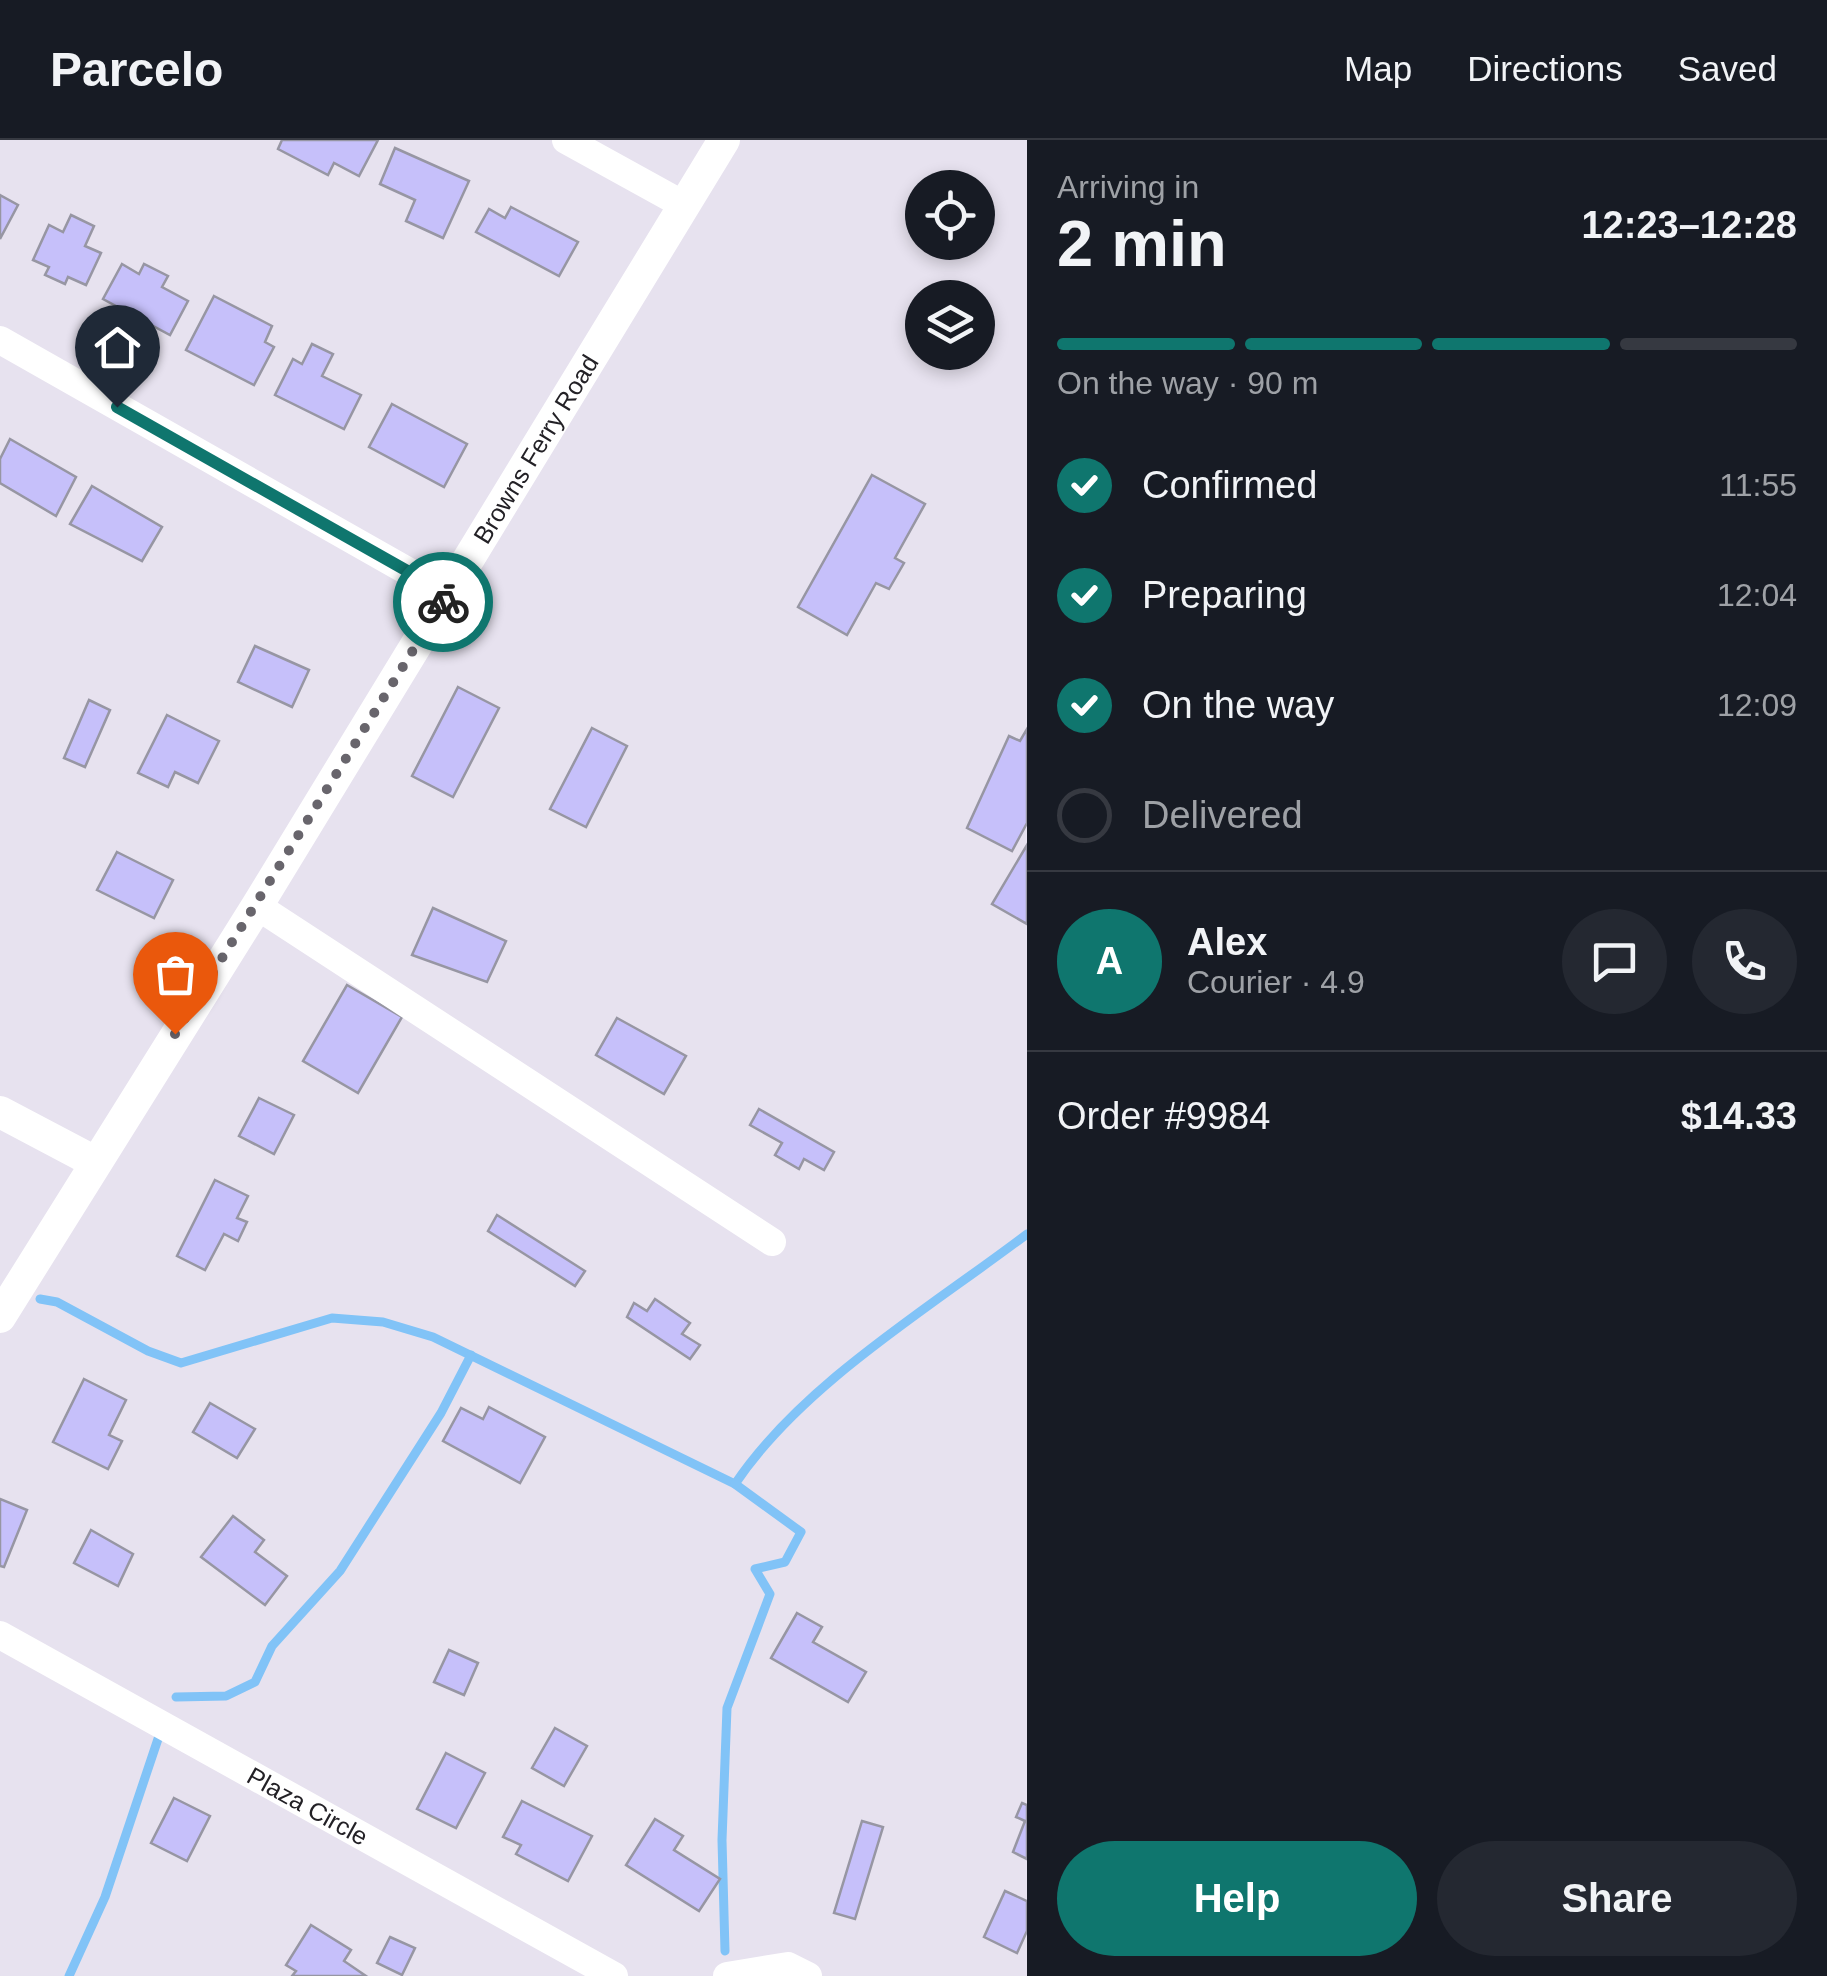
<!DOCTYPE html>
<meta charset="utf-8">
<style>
body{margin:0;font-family:Arial,sans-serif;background:#242831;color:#f1f3f6;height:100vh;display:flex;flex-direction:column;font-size:38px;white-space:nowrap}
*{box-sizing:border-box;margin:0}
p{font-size:32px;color:#9ea1a6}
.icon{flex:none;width:55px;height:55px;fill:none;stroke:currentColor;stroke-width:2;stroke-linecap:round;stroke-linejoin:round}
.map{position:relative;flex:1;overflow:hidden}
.panel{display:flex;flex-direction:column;background:#171b24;width:800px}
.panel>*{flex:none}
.controls{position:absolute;left:905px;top:30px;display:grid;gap:20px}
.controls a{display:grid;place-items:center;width:90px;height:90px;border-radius:50%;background:#171b24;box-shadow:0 5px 15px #0003;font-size:50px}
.pin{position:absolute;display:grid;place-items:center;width:85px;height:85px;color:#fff;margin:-102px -42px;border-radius:50% 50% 50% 0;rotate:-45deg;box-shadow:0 0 10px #0007}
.pin .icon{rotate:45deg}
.courier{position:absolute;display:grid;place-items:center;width:100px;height:100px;margin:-50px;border:8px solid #0f766e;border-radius:50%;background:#fff;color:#222;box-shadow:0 2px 12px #0007}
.summary em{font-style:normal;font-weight:600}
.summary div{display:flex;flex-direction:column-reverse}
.summary{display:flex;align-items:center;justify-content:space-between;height:170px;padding:0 30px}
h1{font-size:65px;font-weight:600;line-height:75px}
.bar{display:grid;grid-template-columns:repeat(4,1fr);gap:15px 10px;align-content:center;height:120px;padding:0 30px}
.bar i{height:12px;border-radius:8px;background:#363941}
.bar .current{background:#0f766e}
.bar p{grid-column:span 4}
.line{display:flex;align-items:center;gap:25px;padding:0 30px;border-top:2px solid #363941}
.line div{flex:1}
.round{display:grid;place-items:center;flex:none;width:105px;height:105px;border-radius:52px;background:#242831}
ol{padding:0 30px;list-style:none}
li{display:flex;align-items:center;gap:30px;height:110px}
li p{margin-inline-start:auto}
li .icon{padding:10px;border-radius:50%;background:#0f766e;color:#fff;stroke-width:4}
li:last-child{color:#9ea1a6}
li i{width:55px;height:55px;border:5px solid #363941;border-radius:50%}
.cta{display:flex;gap:20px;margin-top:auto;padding:20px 30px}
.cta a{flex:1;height:115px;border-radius:60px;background:#0f766e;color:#fff;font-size:40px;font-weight:600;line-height:115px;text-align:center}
.cta a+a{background:#242831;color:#f1f3f6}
header{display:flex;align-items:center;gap:60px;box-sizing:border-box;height:140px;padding:0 50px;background:#171b24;border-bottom:2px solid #363941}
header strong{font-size:48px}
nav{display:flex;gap:55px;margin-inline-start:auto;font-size:35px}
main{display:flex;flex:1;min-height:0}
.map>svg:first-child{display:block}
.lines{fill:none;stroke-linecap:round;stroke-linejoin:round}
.stream{stroke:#81c3f7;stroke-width:9}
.building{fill:#c6c0fa;stroke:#9796a3;stroke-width:2.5}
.minor{stroke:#fff;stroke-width:28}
.tertiary{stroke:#fff;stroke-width:32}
.done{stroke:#68656c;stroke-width:10;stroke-dasharray:0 18}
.route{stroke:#0f766e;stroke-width:12}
.labels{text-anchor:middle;stroke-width:8;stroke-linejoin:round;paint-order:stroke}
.street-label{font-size:25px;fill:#232126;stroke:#f4effd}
</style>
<header>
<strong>Parcelo</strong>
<nav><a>Map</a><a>Directions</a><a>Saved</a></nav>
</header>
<main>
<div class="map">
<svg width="1027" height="1836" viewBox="0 0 1027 1836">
<rect width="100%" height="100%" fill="#e7e2ef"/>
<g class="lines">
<g class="stream">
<polyline points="40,1159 57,1162 148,1211 181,1223 332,1178 383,1182 433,1197 735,1344 801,1392 785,1422 755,1429 770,1454 727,1568 722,1700 725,1811"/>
<path d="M735 1344C802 1244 931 1167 1027 1094"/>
<polyline points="176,1557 226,1556 255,1542 272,1506 340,1431 441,1273 471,1215"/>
<polyline points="69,1836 105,1757 160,1593"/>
</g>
</g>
<g class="building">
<polygon points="282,0 378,0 359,36 334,23 328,35 278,9"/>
<polygon points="395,8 469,41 443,98 406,81 415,60 380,44"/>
<polygon points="0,55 18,65 0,99"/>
<polygon points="511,67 578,102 559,136 476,92 489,69 505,78"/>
<polygon points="71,75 94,86 85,106 101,113 86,145 68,137 65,144 45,135 49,127 33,120 49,85 63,92"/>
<polygon points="122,124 139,134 144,124 168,136 162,147 188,161 170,195 103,159"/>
<polygon points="214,156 272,186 265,202 274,207 254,245 186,210"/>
<polygon points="312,204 333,214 322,236 361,255 344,289 275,255 293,219 302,224"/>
<polygon points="392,264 467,304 444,347 369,307"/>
<polygon points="10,299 76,337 56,376 0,343 0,319"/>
<polygon points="872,335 925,364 895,418 904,423 889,449 876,443 847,495 798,467"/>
<polygon points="92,346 162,387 142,421 70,384"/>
<polygon points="255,506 309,530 292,567 238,542"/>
<polygon points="458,547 499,568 453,657 412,636"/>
<polygon points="89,560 110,570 85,627 64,618"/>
<polygon points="167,575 219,601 198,643 175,632 168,647 138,633"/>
<polygon points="592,588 627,606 586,687 550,669"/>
<polygon points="1027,589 1027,683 1012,711 967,688 1009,596 1020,601"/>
<polygon points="1027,705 1027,784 992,764"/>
<polygon points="117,712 173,740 154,778 97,750"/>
<polygon points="433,768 506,801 487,842 412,815"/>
<polygon points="347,845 402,877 358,953 303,921"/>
<polygon points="617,878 686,916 664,954 596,915"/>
<polygon points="259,958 294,975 274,1014 239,996"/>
<polygon points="759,969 834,1012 824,1030 804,1019 799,1029 775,1015 782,1003 750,985"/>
<polygon points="215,1040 248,1056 237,1078 247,1082 238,1101 224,1094 205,1130 177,1116"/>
<polygon points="497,1075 585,1131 575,1146 488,1091"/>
<polygon points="655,1159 690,1183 682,1194 700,1205 690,1219 627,1177 634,1163 647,1171"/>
<polygon points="84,1239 126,1260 109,1295 122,1301 108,1329 53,1302"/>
<polygon points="210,1263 255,1289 237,1318 193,1292"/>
<polygon points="489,1267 545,1297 520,1343 443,1301 461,1268 483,1279"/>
<polygon points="0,1359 27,1370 4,1427 0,1426"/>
<polygon points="233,1376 264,1400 255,1412 287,1436 265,1465 201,1417"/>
<polygon points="91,1390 133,1414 118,1446 74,1423"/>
<polygon points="797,1473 822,1487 813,1502 866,1532 848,1562 771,1518"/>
<polygon points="449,1510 478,1523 464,1555 434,1542"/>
<polygon points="555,1588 587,1606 564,1646 532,1628"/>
<polygon points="446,1613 485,1633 456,1688 417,1669"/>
<polygon points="174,1658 210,1676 187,1721 151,1703"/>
<polygon points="522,1661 592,1696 568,1741 516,1714 521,1705 503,1697"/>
<polygon points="1022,1663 1027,1665 1027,1719 1013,1712 1025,1681 1016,1677"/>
<polygon points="655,1679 683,1696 674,1710 720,1739 699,1771 626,1725"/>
<polygon points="862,1681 883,1687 855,1779 834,1773"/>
<polygon points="1005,1751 1027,1761 1027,1791 1017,1813 984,1797"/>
<polygon points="311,1785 351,1810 344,1821 366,1836 292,1836 296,1831 286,1825"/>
<polygon points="390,1797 415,1808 402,1835 377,1823"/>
</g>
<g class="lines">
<g class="minor">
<polyline points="566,0 682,64"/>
<polyline points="0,200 448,454"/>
<polyline points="257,766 772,1102"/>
<path id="s1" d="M0 1495 614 1836"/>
<polyline points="727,1836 788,1826 808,1836"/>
</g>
<g class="tertiary">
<polyline points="0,972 93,1021"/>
<path id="s2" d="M0 1177 257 766 724 0"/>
</g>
</g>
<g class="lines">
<polyline class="done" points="175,894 443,462"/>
<polyline class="route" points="117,267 448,454 443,462"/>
</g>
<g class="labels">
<g class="street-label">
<text dy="9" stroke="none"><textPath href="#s2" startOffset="1020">Browns Ferry Road</textPath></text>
<text dy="9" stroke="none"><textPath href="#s1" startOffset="352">Plaza Circle</textPath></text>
</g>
</g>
</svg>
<div class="controls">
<a><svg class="icon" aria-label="locate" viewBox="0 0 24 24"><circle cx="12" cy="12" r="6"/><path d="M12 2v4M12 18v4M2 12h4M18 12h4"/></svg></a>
<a><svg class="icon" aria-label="layers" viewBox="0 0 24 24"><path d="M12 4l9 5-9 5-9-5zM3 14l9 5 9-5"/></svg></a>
</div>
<div class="pin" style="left:175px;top:894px;background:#ea580c"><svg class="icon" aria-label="bag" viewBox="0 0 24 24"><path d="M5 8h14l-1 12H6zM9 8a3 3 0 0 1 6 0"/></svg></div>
<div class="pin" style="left:117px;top:267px;background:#1f2937"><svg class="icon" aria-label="home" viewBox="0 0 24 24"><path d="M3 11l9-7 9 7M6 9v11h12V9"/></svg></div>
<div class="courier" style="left:443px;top:462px"><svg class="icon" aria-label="bike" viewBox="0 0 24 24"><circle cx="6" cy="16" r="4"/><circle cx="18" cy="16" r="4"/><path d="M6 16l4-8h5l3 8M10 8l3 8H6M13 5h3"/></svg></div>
</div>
<section class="panel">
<div class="summary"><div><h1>2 min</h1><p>Arriving in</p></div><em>12:23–12:28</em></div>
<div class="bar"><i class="current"></i><i class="current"></i><i class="current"></i><i></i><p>On the way · 90 m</p></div>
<ol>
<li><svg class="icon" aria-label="check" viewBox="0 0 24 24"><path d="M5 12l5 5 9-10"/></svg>Confirmed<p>11:55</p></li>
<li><svg class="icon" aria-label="check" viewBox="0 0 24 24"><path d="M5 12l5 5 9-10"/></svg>Preparing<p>12:04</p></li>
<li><svg class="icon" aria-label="check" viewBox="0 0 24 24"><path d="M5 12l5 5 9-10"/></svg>On the way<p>12:09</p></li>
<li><i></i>Delivered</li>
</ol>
<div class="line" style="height:180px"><b class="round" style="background:#0f766e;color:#fff">A</b><div><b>Alex</b><p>Courier · 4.9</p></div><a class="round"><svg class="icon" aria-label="chat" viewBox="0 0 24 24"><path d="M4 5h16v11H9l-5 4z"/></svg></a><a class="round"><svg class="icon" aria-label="phone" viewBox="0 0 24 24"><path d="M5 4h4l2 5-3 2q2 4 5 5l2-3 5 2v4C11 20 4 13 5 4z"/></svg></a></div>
<div class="line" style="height:130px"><div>Order #9984</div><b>$14.33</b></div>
<div class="cta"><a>Help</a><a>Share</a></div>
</section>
</main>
